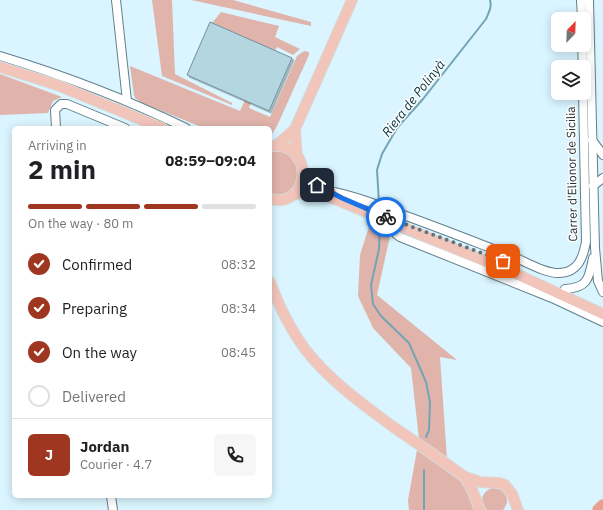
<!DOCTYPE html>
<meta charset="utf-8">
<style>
body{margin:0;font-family:"IBM Plex Sans",sans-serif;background:#f6f6f6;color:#202124;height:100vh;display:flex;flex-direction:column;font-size:15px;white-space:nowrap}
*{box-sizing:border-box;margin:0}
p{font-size:13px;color:#757577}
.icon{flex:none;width:22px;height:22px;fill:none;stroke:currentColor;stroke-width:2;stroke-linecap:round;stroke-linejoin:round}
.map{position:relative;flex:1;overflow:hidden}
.panel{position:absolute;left:12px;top:126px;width:260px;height:372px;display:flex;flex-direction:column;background:#fff;border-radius:6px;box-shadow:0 2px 10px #0003}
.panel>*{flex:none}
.needle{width:26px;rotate:23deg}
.buttons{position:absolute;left:551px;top:12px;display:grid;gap:8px}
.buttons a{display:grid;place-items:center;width:40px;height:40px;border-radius:6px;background:#fff;box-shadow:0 2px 10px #0003;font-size:20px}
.pin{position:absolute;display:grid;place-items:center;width:34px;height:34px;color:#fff;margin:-17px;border-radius:8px;box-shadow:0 2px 6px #0006}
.courier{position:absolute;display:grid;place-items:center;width:40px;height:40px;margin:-20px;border:3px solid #1a73e8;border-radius:50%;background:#fff;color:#222;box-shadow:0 1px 5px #0007}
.summary em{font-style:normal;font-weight:700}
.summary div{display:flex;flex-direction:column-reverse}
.summary{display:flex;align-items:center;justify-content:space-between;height:68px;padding:0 16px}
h1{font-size:26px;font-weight:700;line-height:30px}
.bar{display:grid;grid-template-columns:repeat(4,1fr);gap:6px 4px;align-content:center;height:48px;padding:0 16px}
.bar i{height:5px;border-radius:3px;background:#e0e0e0}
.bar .active{background:#9f3620}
.bar p{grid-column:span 4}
.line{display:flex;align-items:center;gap:10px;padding:0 16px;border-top:1px solid #e0e0e0}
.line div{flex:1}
.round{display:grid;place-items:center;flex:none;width:42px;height:42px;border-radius:6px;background:#f6f6f6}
ol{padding:0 16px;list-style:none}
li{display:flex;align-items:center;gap:12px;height:44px}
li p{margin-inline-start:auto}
li .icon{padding:4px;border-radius:50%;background:#9f3620;color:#fff;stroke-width:4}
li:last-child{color:#757577}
li i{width:22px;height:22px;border:2px solid #e0e0e0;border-radius:50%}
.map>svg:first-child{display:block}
.green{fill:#e0b4aa}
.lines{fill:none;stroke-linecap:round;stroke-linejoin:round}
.stream{stroke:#73a4b5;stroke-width:2}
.building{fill:#b4d6e1;stroke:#70909c;filter:url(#shadow)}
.minor-casing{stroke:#607f8a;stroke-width:10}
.major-casing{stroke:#d7dada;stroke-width:12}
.highway-casing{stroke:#d7dada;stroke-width:13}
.minor{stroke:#fff;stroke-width:8}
.major{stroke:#f2c5bb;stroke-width:10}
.highway{stroke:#ea9f8d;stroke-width:11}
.done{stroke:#62757b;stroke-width:4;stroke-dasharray:0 7.2}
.route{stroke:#1a73e8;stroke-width:5}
.labels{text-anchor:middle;stroke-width:3;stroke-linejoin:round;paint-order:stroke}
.street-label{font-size:12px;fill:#223034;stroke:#fdfdfd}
.water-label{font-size:13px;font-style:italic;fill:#01313e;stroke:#fdfdfd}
</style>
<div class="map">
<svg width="603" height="510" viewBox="0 0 603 510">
<defs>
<filter id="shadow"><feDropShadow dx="2" dy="2" stdDeviation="0" flood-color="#0004"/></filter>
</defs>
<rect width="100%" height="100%" fill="#daf5ff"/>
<g class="green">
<polygon points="152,0 172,0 175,74 232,103 232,105 162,76"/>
<polygon points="191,0 233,0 311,22 311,26"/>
<polygon points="221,12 279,26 275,37 300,49 293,55 277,47 275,51 212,23"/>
<polygon points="304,51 309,52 309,55 277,126 270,137 270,128 204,128 142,103 135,98 134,95 130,66 240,111 245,100 251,103 249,108 270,117 297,56"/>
<polygon points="0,74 62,97 53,101 48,113 0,115 0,120"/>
<polygon points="276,146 302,165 294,194 270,199 270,147"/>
<polygon points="371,220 390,236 377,295 457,360 440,357 447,459 419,439 411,368 373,328 358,296 360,255"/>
<polygon points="417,450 458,479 465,486 474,510 409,510 408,500"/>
<path d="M492 488C505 487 512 500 503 510H487C479 502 481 492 492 488Z"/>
</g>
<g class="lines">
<g class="stream">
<path d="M379 203 377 170 382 154 397 128 423 99 486 19C489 12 492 7 490 0"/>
<polyline points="380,222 379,249 371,285 373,304 381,316 409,343 426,382 430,402 429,430 426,437"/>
<polyline points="424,470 424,510"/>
</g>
</g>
<polygon class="building" points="210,22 292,58 269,111 187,75"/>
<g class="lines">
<defs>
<g id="minor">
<polyline points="116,0 127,101"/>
<polyline points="581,0 582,19"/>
<polyline points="589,0 595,248 598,281 603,292"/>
<polyline points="582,45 583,67"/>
<path d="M0 56C63 75 126 99 186 128"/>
<polyline points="56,128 55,110 61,104 67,104 125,128"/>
<polyline points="592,140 603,155"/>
<polyline points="593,186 603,178"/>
<path d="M329 191C356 196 383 207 409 217 442 229 475 242 509 255 523 260 545 274 560 273 578 272 583 258 586 242L583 93"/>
<polyline points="392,223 396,234 400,237 552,298 603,322"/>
<path d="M565 289C588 288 589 278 593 258"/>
<polyline points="111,496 113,510"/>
</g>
<g id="major">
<polyline points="0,67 57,85 162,128"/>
<polyline points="295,129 297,157"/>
<polyline points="276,146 295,129 352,0"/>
<polyline points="304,172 315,184 331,192"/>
<polyline points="294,194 315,192 332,198 514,273 603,314"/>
<path d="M270 199C310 210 316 142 272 146"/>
<path d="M270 282C279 306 290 329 305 349 329 380 361 403 392 426 417 443 441 460 465 477L480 482 499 483 505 485 512 494 518 510"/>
<polyline points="465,477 473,492 480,510"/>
</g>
<polyline id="highway" points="598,510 603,505"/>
</defs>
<use href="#minor" class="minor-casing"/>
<use href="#major" class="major-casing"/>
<use href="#highway" class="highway-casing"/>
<use href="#minor" class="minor"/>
<use href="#major" class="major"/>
<use href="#highway" class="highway"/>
</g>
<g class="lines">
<polyline class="done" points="386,217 503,261"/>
<polyline class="route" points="317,185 342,198 386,217"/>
</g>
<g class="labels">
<g class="street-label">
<text transform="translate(572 174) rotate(-91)" y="4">Carrer d'Elionor de Sicilia</text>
</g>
<g class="water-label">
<text transform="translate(413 98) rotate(-52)" y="5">Riera de Polinyà</text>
</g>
</g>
</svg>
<div class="buttons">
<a><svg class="needle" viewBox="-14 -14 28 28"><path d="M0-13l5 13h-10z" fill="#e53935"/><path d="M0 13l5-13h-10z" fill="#757577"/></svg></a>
<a><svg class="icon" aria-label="layers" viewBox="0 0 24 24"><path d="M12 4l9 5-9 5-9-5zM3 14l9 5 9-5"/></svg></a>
</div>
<div class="pin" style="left:503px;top:261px;background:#ea580c"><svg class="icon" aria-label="bag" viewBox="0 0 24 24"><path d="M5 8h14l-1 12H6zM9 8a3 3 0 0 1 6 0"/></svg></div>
<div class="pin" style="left:317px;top:185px;background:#1f2937"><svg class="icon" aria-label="home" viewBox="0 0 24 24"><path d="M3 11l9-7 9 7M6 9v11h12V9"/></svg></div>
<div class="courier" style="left:386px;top:217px"><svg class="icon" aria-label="bike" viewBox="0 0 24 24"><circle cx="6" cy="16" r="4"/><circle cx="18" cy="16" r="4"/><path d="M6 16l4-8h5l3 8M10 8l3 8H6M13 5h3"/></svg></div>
<section class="panel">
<div class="summary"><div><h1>2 min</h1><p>Arriving in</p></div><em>08:59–09:04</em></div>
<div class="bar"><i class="active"></i><i class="active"></i><i class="active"></i><i></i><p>On the way · 80 m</p></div>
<ol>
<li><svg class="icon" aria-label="check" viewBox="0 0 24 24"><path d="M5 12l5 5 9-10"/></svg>Confirmed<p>08:32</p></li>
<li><svg class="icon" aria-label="check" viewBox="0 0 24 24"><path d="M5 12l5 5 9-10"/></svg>Preparing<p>08:34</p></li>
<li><svg class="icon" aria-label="check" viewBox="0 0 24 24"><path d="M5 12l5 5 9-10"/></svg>On the way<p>08:45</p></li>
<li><i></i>Delivered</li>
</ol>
<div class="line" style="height:72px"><b class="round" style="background:#9f3620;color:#fff">J</b><div><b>Jordan</b><p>Courier · 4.7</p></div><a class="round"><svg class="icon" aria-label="phone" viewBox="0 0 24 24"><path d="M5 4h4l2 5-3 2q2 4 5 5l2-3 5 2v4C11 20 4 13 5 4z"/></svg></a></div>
</section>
</div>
